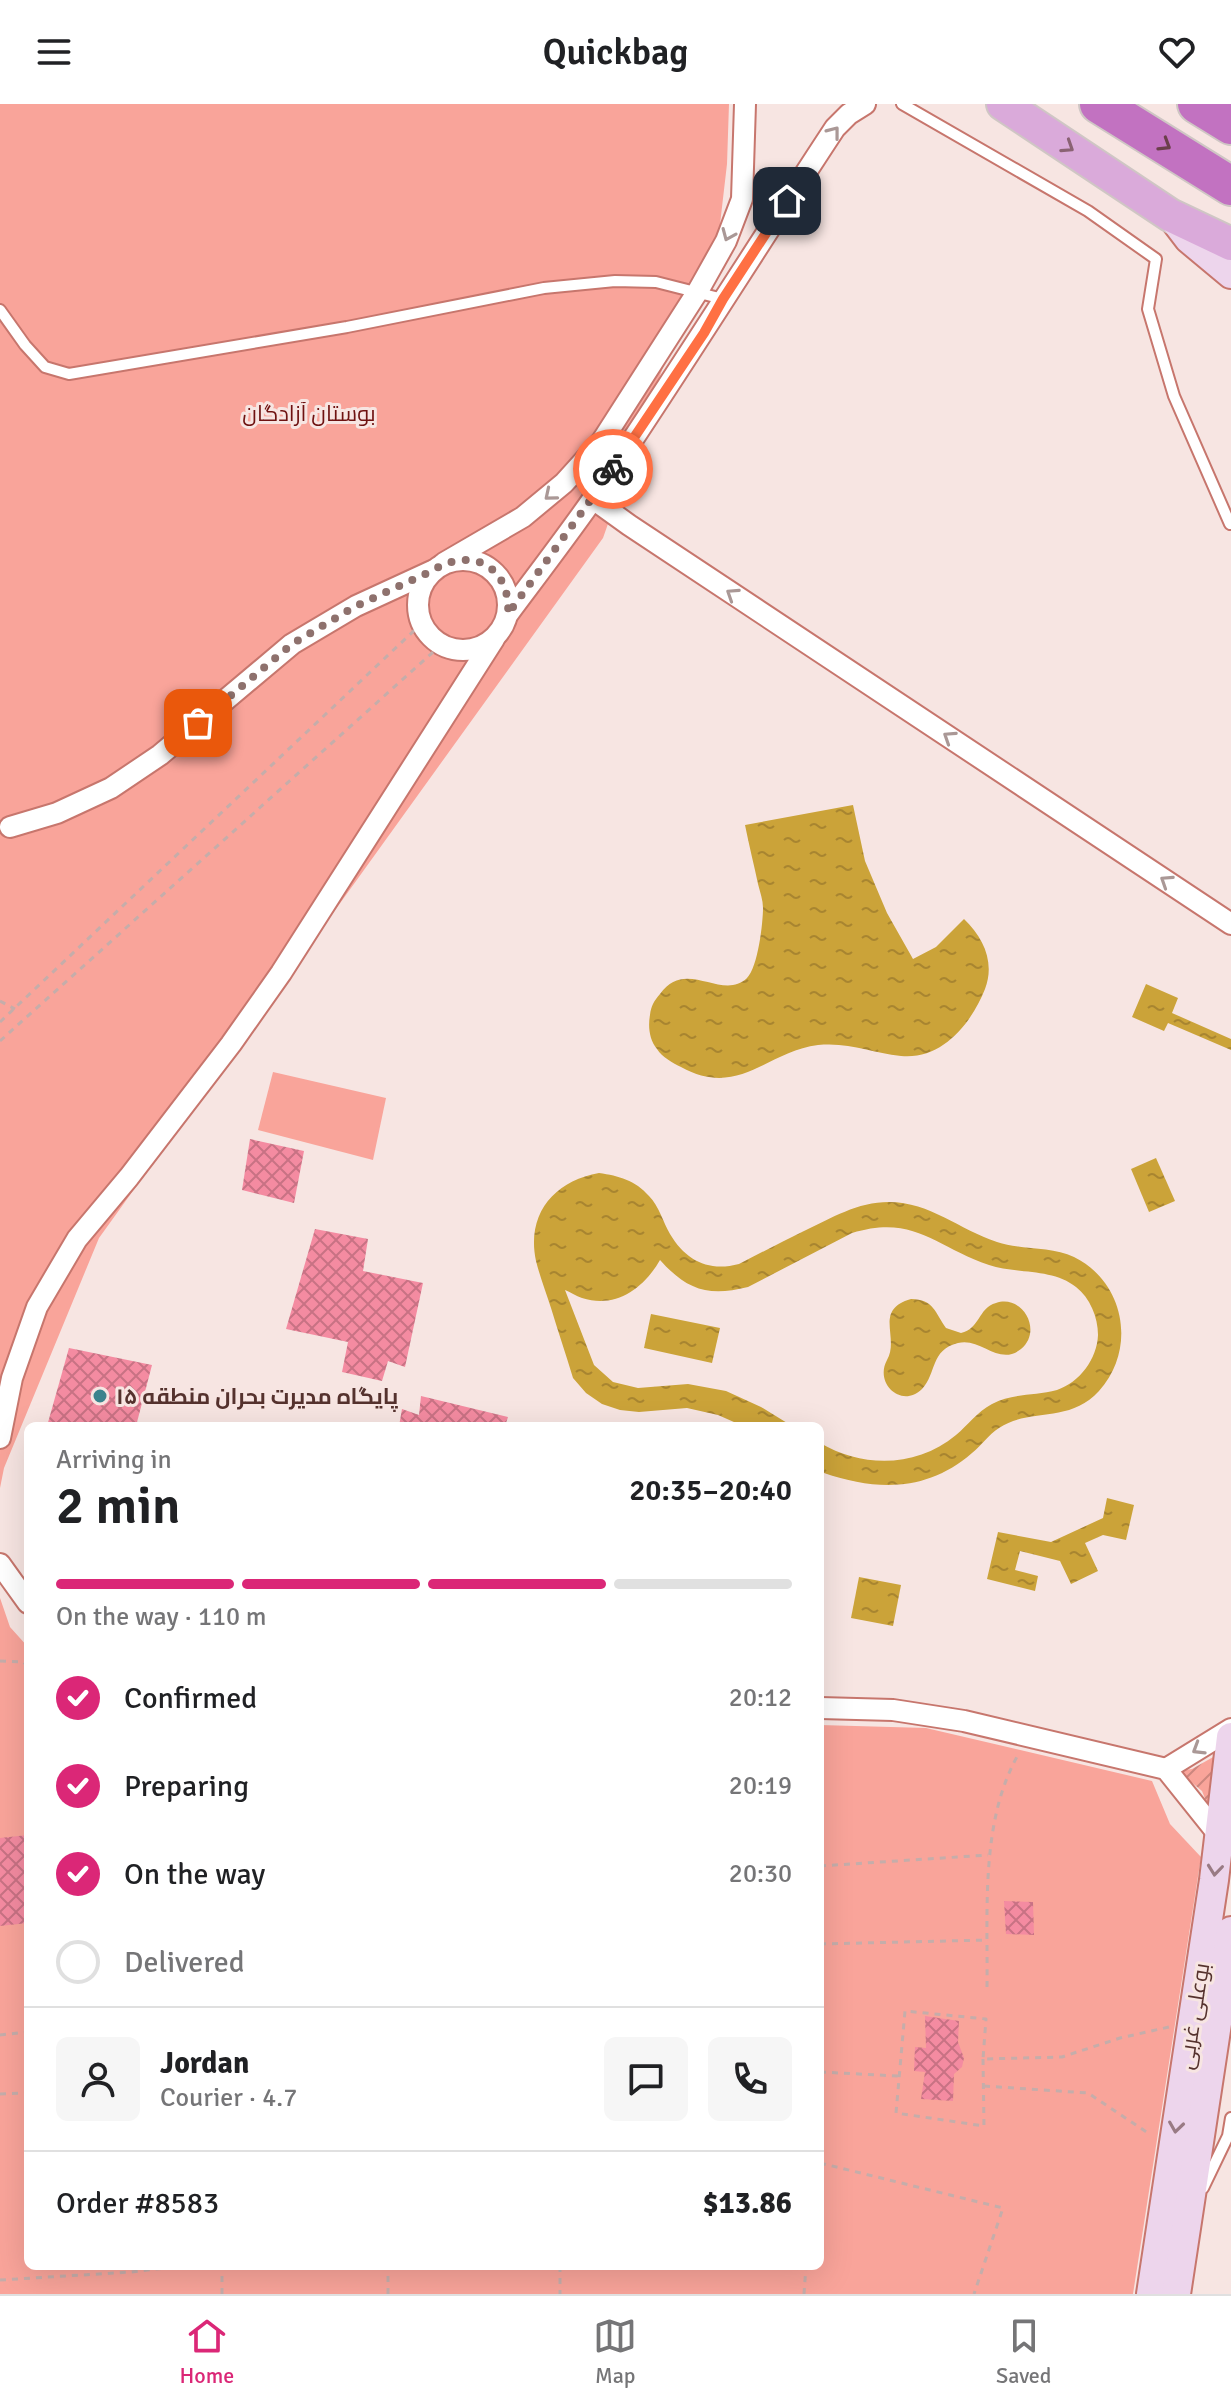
<!DOCTYPE html>
<meta charset="utf-8">
<style>
body{margin:0;font-family:Signika,Cairo,sans-serif;background:#f6f6f6;color:#202124;height:100vh;display:flex;flex-direction:column;font-size:30px;white-space:nowrap}
*{box-sizing:border-box;margin:0}
p{font-size:26px;color:#757577}
.icon{flex:none;width:44px;height:44px;fill:none;stroke:currentColor;stroke-width:2;stroke-linecap:round;stroke-linejoin:round}
.map{position:relative;flex:1;overflow:hidden}
.drawer{position:absolute;left:24px;top:1318px;width:800px;height:848px;display:flex;flex-direction:column;background:#fff;border-radius:12px;box-shadow:0 8px 32px #0002}
.drawer>*{flex:none}
.pin{position:absolute;display:grid;place-items:center;width:68px;height:68px;color:#fff;margin:-34px;border-radius:16px;box-shadow:0 4px 12px #0006}
.courier{position:absolute;display:grid;place-items:center;width:80px;height:80px;margin:-40px;border:6px solid #ff7043;border-radius:50%;background:#fff;color:#222;box-shadow:0 2px 10px #0007}
.summary em{font-style:normal;font-weight:600}
.summary div{display:flex;flex-direction:column-reverse}
.summary{display:flex;align-items:center;justify-content:space-between;height:136px;padding:0 32px}
h1{font-size:52px;font-weight:600;line-height:60px}
.bar{display:grid;grid-template-columns:repeat(4,1fr);gap:12px 8px;align-content:center;height:96px;padding:0 32px}
.bar i{height:10px;border-radius:6px;background:#e0e0e0}
.bar .current{background:#db2777}
.bar p{grid-column:span 4}
.line{display:flex;align-items:center;gap:20px;padding:0 32px;border-top:2px solid #e0e0e0}
.line div{flex:1}
.round{display:grid;place-items:center;flex:none;width:84px;height:84px;border-radius:12px;background:#f6f6f6}
ol{padding:0 32px;list-style:none}
li{display:flex;align-items:center;gap:24px;height:88px}
li p{margin-inline-start:auto}
li .icon{padding:8px;border-radius:50%;background:#db2777;color:#fff;stroke-width:4}
li:last-child{color:#757577}
li i{width:44px;height:44px;border:4px solid #e0e0e0;border-radius:50%}
header{display:flex;justify-content:space-between;align-items:center;height:104px;padding:0 32px;background:#fff;font-size:36px;font-weight:600}
.tabs{display:flex;justify-content:space-around;align-items:center;height:112px;border-top:2px solid #e0e0e0;background:#fff;font-size:22px;color:#757577}
.tabs a{display:grid;justify-items:center;gap:4px}
.tabs .current{color:#db2777}
.map>svg:first-child{display:block}
.park{fill:#f9a49a}
.garden{fill:url(#garden-furrows)}
.water{fill:url(#water-ripples)}
.building{fill:url(#building-cross-hatch)}
.lines{fill:none;stroke-linecap:round;stroke-linejoin:round}
.lane-casing{stroke:#c7766d;stroke-width:14}
.street-casing{stroke:#c7766d;stroke-width:24}
.secondary-casing{stroke:#c7766d;stroke-width:32}
.primary-casing{stroke:#cfc6c4;stroke-width:36}
.highway-casing{stroke:#cfc6c4;stroke-width:42}
.path{stroke:#c5adaa;stroke-width:3;stroke-dasharray:6 6;stroke-linecap:butt}
.lane{stroke:#fff;stroke-width:10}
.street{stroke:#fff;stroke-width:20}
.secondary{stroke:#edd5ec;stroke-width:28}
.primary{stroke:#daaada;stroke-width:32}
.highway{stroke:#c272c1;stroke-width:38}
.oneway{stroke:#aa9896}
.oneway2{stroke:#6b3f4b}
.oneway3{stroke:#8a6273}
.oneway4{stroke:#997b84}
.done{stroke:#8e716d;stroke-width:8;stroke-dasharray:0 14.4}
.route{stroke:#ff7043;stroke-width:10}
.poi-dot{fill:#3c838d;stroke:#f7e5e2;stroke-width:3}
.labels{text-anchor:middle;stroke-width:6;stroke-linejoin:round;paint-order:stroke}
.park-label{font-size:22px;fill:#6f1211;stroke:#f7e5e2}
.poi-label{font-size:22px;font-weight:bold;fill:#55322e;stroke:#f7e5e2;text-anchor:start}
.street-label{font-size:22px;fill:#55322e;stroke:#f7e5e2}
</style>
<header><svg class="icon" aria-label="menu" viewBox="0 0 24 24"><path d="M4 6h16M4 12h16M4 18h16"/></svg>Quickbag<svg class="icon" aria-label="heart" viewBox="0 0 24 24"><path d="M12 20l-8-8c-3-5 5-10 8-4 3-6 11-1 8 4z"/></svg></header>
<div class="map">
<svg width="1231" height="2190" viewBox="0 0 1231 2190">
<defs>
<pattern id="garden-furrows" width="10" height="10" patternUnits="userSpaceOnUse" patternTransform="scale(2)"><rect width="10" height="10" fill="#f9a49a"/><path d="M-1 1l2-2M0 10L10 0M9 11l2-2" fill="none" stroke="#cc867e"/></pattern>
<pattern id="water-ripples" width="26" height="14" patternUnits="userSpaceOnUse" patternTransform="scale(2)"><rect width="26" height="14" fill="#cba339"/><path d="M2 4q2-2 4 0t4 0M15 11q2-2 4 0t4 0" fill="none" stroke="#a88530"/></pattern>
<pattern id="building-cross-hatch" width="8" height="8" patternUnits="userSpaceOnUse" patternTransform="scale(2)"><rect width="8" height="8" fill="#f48ba1"/><path d="M0 0l8 8M0 8l8-8" fill="none" stroke="#c87284"/></pattern>
</defs>
<rect width="100%" height="100%" fill="#f7e5e2"/>
<g class="park">
<polygon points="0,0 729,0 727,60 717,146 695,172 603,434 99,1134 4,1364 0,1384"/>
<polygon points="273,968 386,994 373,1056 258,1026"/>
<polygon points="0,1494 10,1523 28,1543 28,2162 820,2162 820,1621 926,1624 1152,1677 1170,1720 1201,1753 1133,2190 0,2190"/>
</g>
<polygon class="garden" points="1215,1652 1208,1702 1202,1687 1178,1667 1192,1665"/>
<g class="water">
<path d="M853 701 865 757 887 809 913 855 936 843 964 815C984 834 995 859 985 885 971 920 942 956 901 952 871 949 851 938 818 941 767 947 739 995 681 963 673 959 662 953 657 945 649 935 648 922 650 911 651 902 654 897 660 890 686 853 722 898 747 874 758 863 763 819 763 804 763 796 760 788 758 780 754 761 749 741 745 721Z"/>
<polygon points="1146,880 1178,894 1172,909 1231,935 1231,946 1168,919 1164,927 1132,913"/>
<polygon points="1156,1054 1175,1097 1149,1108 1131,1065"/>
<path d="M599 1069C619 1072 635 1076 649 1092 659 1102 663 1118 670 1130 686 1157 709 1168 739 1160 760 1149 782 1138 804 1127 832 1114 857 1098 889 1098 930 1098 960 1126 997 1138 1021 1146 1051 1142 1074 1153 1125 1178 1137 1245 1099 1287 1069 1320 1031 1303 999 1324 988 1331 982 1341 972 1349 927 1388 877 1387 824 1369L820 1367V1339C863 1364 916 1364 956 1331 968 1321 977 1308 992 1300 1013 1289 1035 1292 1057 1286 1080 1278 1097 1255 1098 1231 1098 1213 1090 1194 1076 1183 1053 1164 1016 1170 989 1161 935 1143 915 1110 852 1129L748 1183C708 1193 687 1186 660 1156 644 1184 616 1205 582 1194 576 1192 570 1188 565 1186L594 1261 613 1278 638 1284 688 1280 726 1287 761 1303 792 1322H743L718 1311 687 1304 639 1308 620 1306 602 1300 586 1289 573 1274C566 1251 558 1227 551 1204 546 1188 540 1173 536 1157 526 1110 554 1077 599 1069Z"/>
<path d="M911 1195C934 1195 935 1209 946 1224L961 1229C980 1225 978 1204 996 1199 1023 1190 1043 1227 1021 1245 999 1263 981 1233 958 1239 930 1246 937 1269 922 1285 902 1305 874 1280 887 1256 900 1233 873 1206 911 1195Z"/>
<polygon points="651,1210 720,1224 712,1259 644,1244"/>
<polygon points="1107,1394 1134,1401 1126,1436 1103,1431 1085,1439 1098,1467 1071,1480 1060,1457 1020,1447 1015,1466 1038,1472 1035,1487 987,1475 998,1428 1051,1438 1103,1414"/>
<polygon points="859,1473 901,1481 893,1522 851,1514"/>
</g>
<g class="building">
<polygon points="250,1035 304,1047 294,1099 242,1086"/>
<polygon points="315,1125 368,1135 363,1167 423,1179 405,1263 388,1257 382,1277 342,1268 348,1238 286,1225"/>
<polygon points="69,1244 152,1261 136,1322 47,1322"/>
<polygon points="421,1292 508,1313 505,1322 399,1322 402,1305 419,1311"/>
<polygon points="28,1731 28,1819 0,1822 0,1734"/>
<polygon points="1004,1797 1033,1798 1034,1831 1006,1830"/>
<polygon points="925,1912 959,1917 958,1938 964,1954 962,1963 954,1970 953,1997 921,1995 925,1968 914,1967 915,1943 926,1944"/>
</g>
<g class="lines">
<defs>
<g id="lane">
<polyline points="902,0 1088,107 1156,155 1148,205 1174,292 1230,420"/>
<polyline points="0,206 25,241 45,263 69,270 347,223 544,184 615,177 656,178 723,195"/>
<polyline points="1203,2084 1228,2032 1231,2014"/>
</g>
<g id="street">
<polyline points="593,395 629,421 1231,820"/>
<circle cx="463" cy="501" r="45"/>
<polyline points="444,459 523,413 564,379 602,337 698,187 726,137 742,95 745,0"/>
<path d="M508 510C537 471 567 432 595 392 677 271 754 147 835 24L849 10 865 0"/>
<polyline points="10,723 57,709 111,684 160,651 292,540 356,502 432,467"/>
<polyline points="0,1334 12,1274 37,1203 77,1135 129,1073 231,940 281,869 494,535"/>
<polyline points="0,1460 28,1499"/>
<polyline points="820,1604 893,1606 964,1617 1166,1665 1218,1730"/>
<polyline points="1166,1665 1231,1625"/>
</g>
<g id="secondary">
<polyline points="1173,114 1189,135 1231,170"/>
<polyline points="1151,2190 1214,1776 1231,1633"/>
<polyline points="1176,2190 1231,1827"/>
</g>
<polyline id="primary" points="1003,0 1170,111 1231,140"/>
<g id="highway">
<polyline points="1099,0 1231,82"/>
<polyline points="1197,0 1231,21"/>
</g>
</defs>
<use href="#lane" class="lane-casing"/>
<use href="#street" class="street-casing"/>
<use href="#secondary" class="secondary-casing"/>
<use href="#primary" class="primary-casing"/>
<use href="#highway" class="highway-casing"/>
<g class="path">
<polyline points="0,897 15,905"/>
<polyline points="0,918 421,520"/>
<polyline points="0,937 441,541"/>
<polyline points="0,1557 23,1558 28,1562"/>
<polyline points="820,1762 988,1751"/>
<polyline points="820,1840 988,1836"/>
<path d="M987 1883C988 1808 980 1718 1018 1651"/>
<polyline points="0,1931 28,1928"/>
<polyline points="983,1955 984,2022 896,2009 905,1907 986,1915 983,1955 1062,1953 1120,1934 1169,1923"/>
<polyline points="820,1968 898,1972"/>
<polyline points="984,1982 1088,1989 1151,2031"/>
<polyline points="0,1990 28,1989"/>
<polyline points="820,2059 1003,2104 974,2190"/>
<polyline points="560,2162 560,2190"/>
<polyline points="0,2176 131,2168 182,2162"/>
<polyline points="222,2190 222,2162"/>
<polyline points="388,2190 388,2162"/>
<polyline points="804,2190 806,2162"/>
</g>
<use href="#lane" class="lane"/>
<use href="#street" class="street"/>
<use href="#secondary" class="secondary"/>
<use href="#primary" class="primary"/>
<use href="#highway" class="highway"/>
</g>
<defs><path id="oneway-chevron" d="M-2-3.5L2.5 0L-2 3.5" fill="none" stroke-width="1.6" stroke-linecap="round" stroke-linejoin="round" transform="scale(2)"/></defs>
<g class="oneway">
<use href="#oneway-chevron" transform="translate(834 28) rotate(-52)"/>
<use href="#oneway-chevron" transform="translate(728 131) rotate(113)"/>
<use href="#oneway-chevron" transform="translate(550 391) rotate(140)"/>
<use href="#oneway-chevron" transform="translate(732 490) rotate(-147)"/>
<use href="#oneway-chevron" transform="translate(949 633) rotate(-147)"/>
<use href="#oneway-chevron" transform="translate(1166 777) rotate(-147)"/>
<use href="#oneway-chevron" transform="translate(1198 1645) rotate(148)"/>
</g>
<use class="oneway2" href="#oneway-chevron" transform="translate(1165 41) rotate(32)"/>
<use class="oneway3" href="#oneway-chevron" transform="translate(1068 43) rotate(33)"/>
<g class="oneway4">
<use href="#oneway-chevron" transform="translate(1215 1766) rotate(96)"/>
<use href="#oneway-chevron" transform="translate(1176 2023) rotate(98)"/>
</g>
<g class="lines">
<path class="done" d="M198 619 292 540 356 502 432 467C472 441 511 463 508 510L613 365"/>
<polyline class="route" points="613,365 704,229 723,195 787,97"/>
</g>
<circle class="poi-dot" cx="100" cy="1292" r="8"/>
<g class="labels">
<g class="park-label">
<text x="309" y="317">بوستان آزادگان</text>
</g>
<g class="poi-label">
<text x="116" y="1300">پایگاه مدیرت بحران منطقه ۱۵</text>
</g>
<g class="street-label">
<text transform="translate(1193 1912) rotate(-81)" y="8">بوعلی غربی</text>
</g>
</g>
</svg>
<div class="pin" style="left:198px;top:619px;background:#ea580c"><svg class="icon" aria-label="bag" viewBox="0 0 24 24"><path d="M5 8h14l-1 12H6zM9 8a3 3 0 0 1 6 0"/></svg></div>
<div class="pin" style="left:787px;top:97px;background:#1f2937"><svg class="icon" aria-label="home" viewBox="0 0 24 24"><path d="M3 11l9-7 9 7M6 9v11h12V9"/></svg></div>
<div class="courier" style="left:613px;top:365px"><svg class="icon" aria-label="bike" viewBox="0 0 24 24"><circle cx="6" cy="16" r="4"/><circle cx="18" cy="16" r="4"/><path d="M6 16l4-8h5l3 8M10 8l3 8H6M13 5h3"/></svg></div>
<section class="drawer">
<div class="summary"><div><h1>2 min</h1><p>Arriving in</p></div><em>20:35–20:40</em></div>
<div class="bar"><i class="current"></i><i class="current"></i><i class="current"></i><i></i><p>On the way · 110 m</p></div>
<ol>
<li><svg class="icon" aria-label="check" viewBox="0 0 24 24"><path d="M5 12l5 5 9-10"/></svg>Confirmed<p>20:12</p></li>
<li><svg class="icon" aria-label="check" viewBox="0 0 24 24"><path d="M5 12l5 5 9-10"/></svg>Preparing<p>20:19</p></li>
<li><svg class="icon" aria-label="check" viewBox="0 0 24 24"><path d="M5 12l5 5 9-10"/></svg>On the way<p>20:30</p></li>
<li><i></i>Delivered</li>
</ol>
<div class="line" style="height:144px"><a class="round"><svg class="icon" aria-label="person" viewBox="0 0 24 24"><circle cx="12" cy="8" r="4"/><path d="M4 21q1-7 8-7t8 7"/></svg></a><div><b>Jordan</b><p>Courier · 4.7</p></div><a class="round"><svg class="icon" aria-label="chat" viewBox="0 0 24 24"><path d="M4 5h16v11H9l-5 4z"/></svg></a><a class="round"><svg class="icon" aria-label="phone" viewBox="0 0 24 24"><path d="M5 4h4l2 5-3 2q2 4 5 5l2-3 5 2v4C11 20 4 13 5 4z"/></svg></a></div>
<div class="line" style="height:104px"><div>Order #8583</div><b>$13.86</b></div>
</section>
</div>
<nav class="tabs">
<a class="current"><svg class="icon" aria-label="home" viewBox="0 0 24 24"><path d="M3 11l9-7 9 7M6 9v11h12V9"/></svg>Home</a>
<a><svg class="icon" aria-label="map" viewBox="0 0 24 24"><path d="M3 6l6-2 6 2 6-2v14l-6 2-6-2-6 2zM9 4v14M15 6v14"/></svg>Map</a>
<a><svg class="icon" aria-label="saved" viewBox="0 0 24 24"><path d="M7 4h10v16l-5-4-5 4z"/></svg>Saved</a>
</nav>
